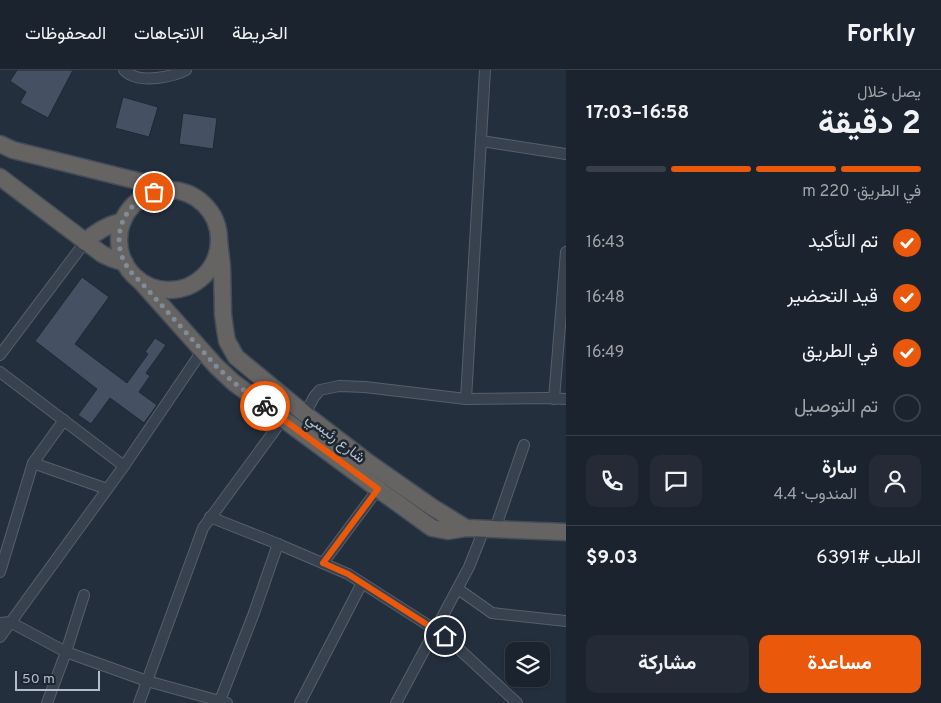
<!DOCTYPE html>
<html lang="ar">
<meta charset="utf-8">
<style>
body{margin:0;font-family:Overpass,Vazirmatn,sans-serif;background:#242b36;color:#f1f3f6;direction:rtl;height:100vh;display:flex;flex-direction:column;font-size:19px;white-space:nowrap}
*{box-sizing:border-box;margin:0}
p{font-size:16px;color:#a0a4aa}
.icon{flex:none;width:28px;height:28px;fill:none;stroke:currentColor;stroke-width:2;stroke-linecap:round;stroke-linejoin:round}
.map{position:relative;flex:1;overflow:hidden;direction:ltr}
.details{display:flex;flex-direction:column;background:#1b232e;width:375px}
.details>*{flex:none}
.fabs{position:absolute;left:505px;top:572px;display:grid;gap:10px}
.fabs a{display:grid;place-items:center;width:45px;height:45px;border-radius:10px;background:#1b232e;box-shadow:0 1px 4px #0004,0 0 0 1px #39404a;font-size:25px}
.scale{position:absolute;left:15px;bottom:12px;width:85px;box-sizing:border-box;padding-left:5px;border:2px solid #b4bcc9;border-top:0;font-size:14px;line-height:18px;white-space:nowrap;color:#b4bcc9;-webkit-text-stroke:4px #1d2633;paint-order:stroke}
.pin{position:absolute;display:grid;place-items:center;width:42px;height:42px;color:#fff;margin:-21px;border:2px solid #fff;border-radius:50%;box-shadow:0 1px 5px #0007}
.courier{position:absolute;display:grid;place-items:center;width:50px;height:50px;margin:-25px;border:4px solid #ea580c;border-radius:50%;background:#fff;color:#222;box-shadow:0 1px 6px #0007}
.head em{font-style:normal;font-weight:700}
.head div{display:flex;flex-direction:column-reverse}
.head{display:flex;align-items:center;justify-content:space-between;height:85px;padding:0 20px}
h1{font-size:32px;font-weight:700;line-height:38px}
.bar{display:grid;grid-template-columns:repeat(4,1fr);gap:8px 5px;align-content:center;height:60px;padding:0 20px}
.bar i{height:6px;border-radius:4px;background:#39404a}
.bar .selected{background:#ea580c}
.bar p{grid-column:span 4}
.line{display:flex;align-items:center;gap:12px;padding:0 20px;border-top:1px solid #39404a}
.line div{flex:1}
.round{display:grid;place-items:center;flex:none;width:52px;height:52px;border-radius:10px;background:#242b36}
ol{padding:0 20px;list-style:none}
li{display:flex;align-items:center;gap:15px;height:55px}
li p{margin-inline-start:auto}
li .icon{padding:5px;border-radius:50%;background:#ea580c;color:#fff;stroke-width:4}
li:last-child{color:#a0a4aa}
li i{width:28px;height:28px;border:2px solid #39404a;border-radius:50%}
.cta{display:flex;gap:10px;margin-top:auto;padding:10px 20px}
.cta a{flex:1;height:58px;border-radius:10px;background:#ea580c;color:#fff;font-size:20px;font-weight:700;line-height:58px;text-align:center}
.cta a+a{background:#242b36;color:#f1f3f6}
header{display:flex;align-items:center;gap:30px;box-sizing:border-box;height:70px;padding:0 25px;background:#1b232e;border-bottom:1px solid #39404a}
header strong{font-size:24px}
nav{display:flex;gap:28px;margin-inline-start:auto;font-size:18px}
main{display:flex;flex:1;min-height:0}
.map>svg:first-child{display:block}
.building{fill:#455162;stroke:#1f2835}
.lines{fill:none;stroke-linecap:round;stroke-linejoin:round}
.minor-casing{stroke:#565f6c;stroke-width:12}
.trunk-casing{stroke:#434c59;stroke-width:19}
.minor{stroke:#38414e;stroke-width:10}
.trunk{stroke:#656462;stroke-width:16}
.done{stroke:#828b98;stroke-width:5;stroke-dasharray:0 9}
.route{stroke:#ea580c;stroke-width:6}
.labels{text-anchor:middle;stroke-width:5;stroke-linejoin:round;paint-order:stroke}
.street-label{font-size:15px;fill:#b4bcc9;stroke:#1d2633}
</style>
<header>
<strong>Forkly</strong>
<nav><a>الخريطة</a><a>الاتجاهات</a><a>المحفوظات</a></nav>
</header>
<main>
<section class="details">
<div class="head"><div><h1>2 دقيقة</h1><p>يصل خلال</p></div><em>16:58–17:03</em></div>
<div class="bar"><i class="selected"></i><i class="selected"></i><i class="selected"></i><i></i><p>في الطريق · 220 m</p></div>
<ol>
<li><svg class="icon" aria-label="check" viewBox="0 0 24 24"><path d="M5 12l5 5 9-10"/></svg>تم التأكيد<p>16:43</p></li>
<li><svg class="icon" aria-label="check" viewBox="0 0 24 24"><path d="M5 12l5 5 9-10"/></svg>قيد التحضير<p>16:48</p></li>
<li><svg class="icon" aria-label="check" viewBox="0 0 24 24"><path d="M5 12l5 5 9-10"/></svg>في الطريق<p>16:49</p></li>
<li><i></i>تم التوصيل</li>
</ol>
<div class="line" style="height:90px"><a class="round"><svg class="icon" aria-label="person" viewBox="0 0 24 24"><circle cx="12" cy="8" r="4"/><path d="M4 21q1-7 8-7t8 7"/></svg></a><div><b>سارة</b><p>المندوب · 4.4</p></div><a class="round"><svg class="icon" aria-label="chat" viewBox="0 0 24 24"><path d="M4 5h16v11H9l-5 4z"/></svg></a><a class="round"><svg class="icon" aria-label="phone" viewBox="0 0 24 24"><path d="M5 4h4l2 5-3 2q2 4 5 5l2-3 5 2v4C11 20 4 13 5 4z"/></svg></a></div>
<div class="line" style="height:65px"><div>الطلب #6391</div><b>$9.03</b></div>
<div class="cta"><a>مساعدة</a><a>مشاركة</a></div>
</section>
<div class="map">
<svg width="566" height="633" viewBox="0 0 566 633">
<rect width="100%" height="100%" fill="#242f3e"/>
<g class="building">
<polygon points="17,0 73,0 48,48 20,33 26,22 10,11"/>
<polygon points="123,27 158,37 149,67 115,58"/>
<polygon points="183,43 217,48 213,79 179,74"/>
<polygon points="82,207 109,227 75,274 127,313 148,284 145,282 155,268 166,275 146,303 150,306 139,322 157,335 144,353 110,328 91,354 78,345 97,319 35,271"/>
</g>
<g class="lines">
<defs>
<g id="minor">
<path d="M124 0C126 2 128 4 131 5 144 12 173 7 186 0"/>
<polyline points="481,71 566,84"/>
<polyline points="0,285 85,172"/>
<polyline points="0,302 124,396"/>
<polyline points="466,329 485,0"/>
<polyline points="554,329 566,182"/>
<polyline points="305,344 314,327 320,320 339,316 365,317 466,329 546,328 566,329"/>
<polyline points="33,393 107,419"/>
<polyline points="210,447 278,474 348,504 445,566 517,633"/>
<polyline points="495,459 524,375"/>
<polyline points="323,493 378,419"/>
<polyline points="0,502 33,393 64,350"/>
<polyline points="458,519 492,543 566,551"/>
<polyline points="0,553 10,552 66,582 147,611 227,633"/>
<polyline points="0,567 124,396 202,281"/>
<polyline points="47,633 66,582 84,525"/>
<polyline points="139,633 203,458 283,349"/>
<polyline points="219,633 254,543 278,474"/>
<polyline points="300,633 362,513"/>
<polyline points="396,633 469,497 484,459"/>
</g>
<g id="trunk">
<polyline points="0,74 13,80 166,118"/>
<polyline points="0,107 102,184 113,189 125,193"/>
<circle cx="169" cy="170" r="50"/>
<polyline points="219,171 222,197 223,244 225,259 227,271 236,287 305,344 369,393 432,437 466,458"/>
<path d="M85 172C96 161 107 155 123 151"/>
<polyline points="140,211 216,296 233,312 378,419 432,458 448,461 466,458 566,462"/>
</g>
</defs>
<use href="#minor" class="minor-casing"/>
<use href="#trunk" class="trunk-casing"/>
<use href="#minor" class="minor"/>
<use href="#trunk" class="trunk"/>
</g>
<g class="lines">
<path class="done" d="M154 122C114 138 107 184 140 211L216 296 233 312 265 336"/>
<polyline class="route" points="265,336 378,419 323,493 348,504 445,566"/>
</g>
<g class="labels">
<g class="street-label">
<text transform="translate(336 368) rotate(38)" y="5">شارع رئيسي</text>
</g>
</g>
</svg>
<div class="fabs">
<a><svg class="icon" aria-label="layers" viewBox="0 0 24 24"><path d="M12 4l9 5-9 5-9-5zM3 14l9 5 9-5"/></svg></a>
</div>
<div class="scale">50 m</div>
<div class="pin" style="left:154px;top:122px;background:#ea580c"><svg class="icon" aria-label="bag" viewBox="0 0 24 24"><path d="M5 8h14l-1 12H6zM9 8a3 3 0 0 1 6 0"/></svg></div>
<div class="pin" style="left:445px;top:566px;background:#1f2937"><svg class="icon" aria-label="home" viewBox="0 0 24 24"><path d="M3 11l9-7 9 7M6 9v11h12V9"/></svg></div>
<div class="courier" style="left:265px;top:336px"><svg class="icon" aria-label="bike" viewBox="0 0 24 24"><circle cx="6" cy="16" r="4"/><circle cx="18" cy="16" r="4"/><path d="M6 16l4-8h5l3 8M10 8l3 8H6M13 5h3"/></svg></div>
</div>
</main>
